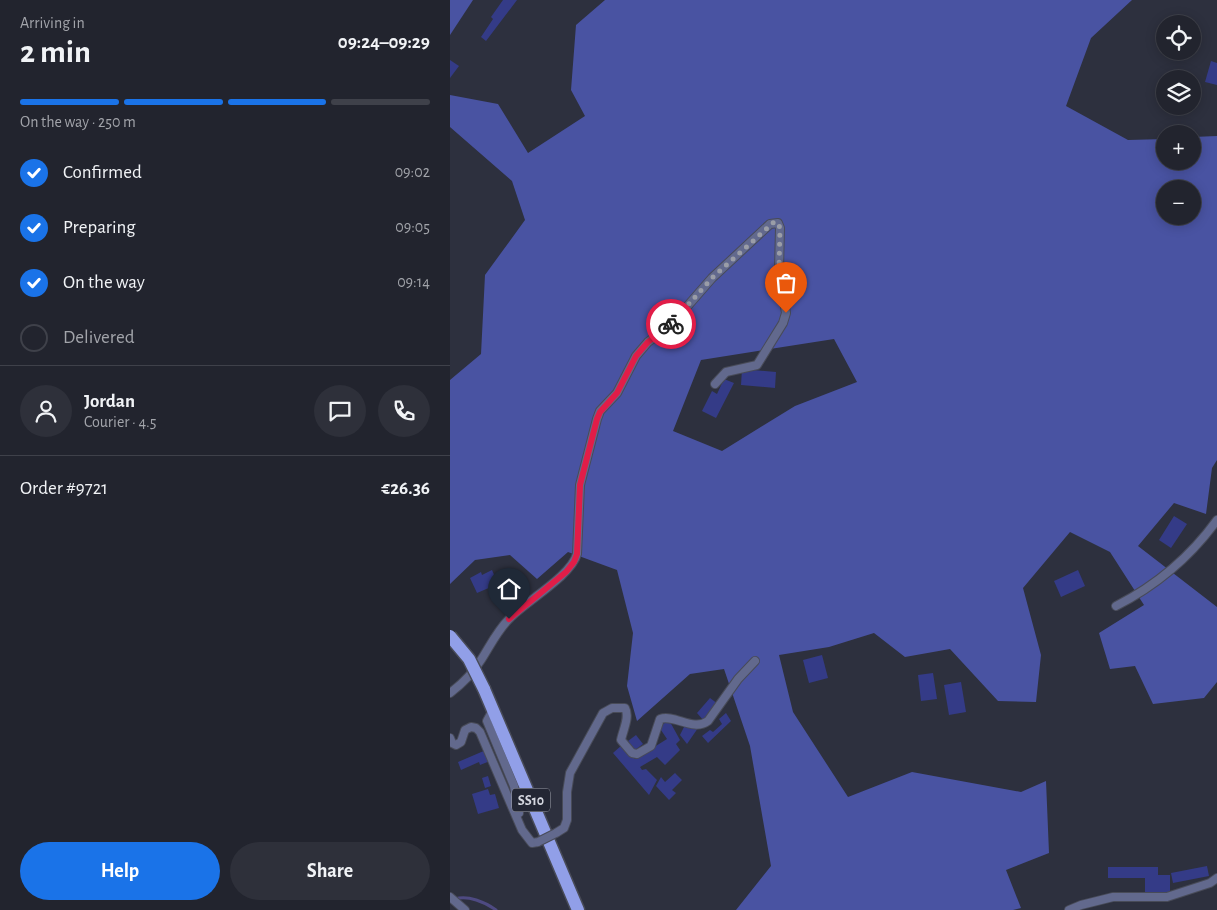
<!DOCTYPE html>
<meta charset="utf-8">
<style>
body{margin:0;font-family:"Alegreya Sans",sans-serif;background:#2e303a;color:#f1f3f6;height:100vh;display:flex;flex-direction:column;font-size:19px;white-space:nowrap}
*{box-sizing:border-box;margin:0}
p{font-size:16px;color:#a2a4aa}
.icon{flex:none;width:28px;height:28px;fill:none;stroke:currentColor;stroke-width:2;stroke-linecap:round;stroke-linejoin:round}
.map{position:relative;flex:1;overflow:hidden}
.details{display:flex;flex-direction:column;background:#22242e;width:450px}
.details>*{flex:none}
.buttons{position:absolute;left:706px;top:15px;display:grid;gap:10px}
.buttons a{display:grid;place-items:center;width:45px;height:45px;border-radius:50%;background:#22242e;box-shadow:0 2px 12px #0003,0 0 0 1px #3f414a;font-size:25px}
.pin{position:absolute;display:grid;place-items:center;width:42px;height:42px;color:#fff;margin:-51px -21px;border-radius:50% 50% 50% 0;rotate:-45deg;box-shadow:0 0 5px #0007}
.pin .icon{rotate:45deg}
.courier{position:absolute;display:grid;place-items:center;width:50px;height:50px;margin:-25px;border:4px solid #e11d48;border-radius:50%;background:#fff;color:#222;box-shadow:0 1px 6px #0007}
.summary em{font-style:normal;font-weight:700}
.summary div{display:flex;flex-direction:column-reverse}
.summary{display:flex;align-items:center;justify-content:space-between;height:85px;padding:0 20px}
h1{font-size:32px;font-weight:700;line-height:38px}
.bar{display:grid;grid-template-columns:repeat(4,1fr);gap:8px 5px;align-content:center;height:60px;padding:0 20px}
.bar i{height:6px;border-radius:4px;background:#3f414a}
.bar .current{background:#1a73e8}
.bar p{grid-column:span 4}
.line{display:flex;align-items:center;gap:12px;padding:0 20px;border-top:1px solid #3f414a}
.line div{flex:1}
.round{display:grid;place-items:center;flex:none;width:52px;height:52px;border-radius:26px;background:#2e303a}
ol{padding:0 20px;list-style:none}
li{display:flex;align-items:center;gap:15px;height:55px}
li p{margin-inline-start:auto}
li .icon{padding:5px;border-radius:50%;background:#1a73e8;color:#fff;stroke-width:4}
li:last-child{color:#a2a4aa}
li i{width:28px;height:28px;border:2px solid #3f414a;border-radius:50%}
.cta{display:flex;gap:10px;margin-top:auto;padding:10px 20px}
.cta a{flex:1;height:58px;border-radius:30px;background:#1a73e8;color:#fff;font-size:20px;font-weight:700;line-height:58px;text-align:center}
.cta a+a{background:#2e303a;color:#f1f3f6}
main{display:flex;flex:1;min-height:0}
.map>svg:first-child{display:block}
.forest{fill:#4953a2;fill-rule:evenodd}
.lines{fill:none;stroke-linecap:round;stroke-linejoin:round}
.stream{stroke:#4e4a82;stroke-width:3}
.building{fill:#343b87}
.minor-casing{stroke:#484b58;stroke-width:10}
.primary-casing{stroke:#484b58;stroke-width:15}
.minor{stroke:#62698d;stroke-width:8}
.primary{stroke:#919fe8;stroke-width:12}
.minor-bridge-casing{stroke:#484b58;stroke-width:10;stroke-linecap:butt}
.primary-bridge-casing{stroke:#484b58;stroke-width:15;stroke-linecap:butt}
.minor-bridge{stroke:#62698d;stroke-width:8}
.primary-bridge{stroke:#919fe8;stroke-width:12}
.done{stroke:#9a9da7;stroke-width:5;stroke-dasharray:0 9}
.route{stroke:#e11d48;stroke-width:6}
.labels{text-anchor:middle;stroke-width:4;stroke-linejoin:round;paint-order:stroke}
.shield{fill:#232634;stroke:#a0a2ac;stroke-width:1}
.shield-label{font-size:14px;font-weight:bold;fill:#d5d7e0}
</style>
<main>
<section class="details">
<div class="summary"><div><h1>2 min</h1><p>Arriving in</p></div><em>09:24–09:29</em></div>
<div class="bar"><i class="current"></i><i class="current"></i><i class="current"></i><i></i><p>On the way · 250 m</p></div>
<ol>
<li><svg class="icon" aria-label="check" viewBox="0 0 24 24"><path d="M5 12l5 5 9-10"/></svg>Confirmed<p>09:02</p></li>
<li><svg class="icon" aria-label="check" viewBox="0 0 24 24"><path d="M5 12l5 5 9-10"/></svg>Preparing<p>09:05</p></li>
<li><svg class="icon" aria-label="check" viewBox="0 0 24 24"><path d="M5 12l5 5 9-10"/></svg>On the way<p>09:14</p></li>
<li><i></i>Delivered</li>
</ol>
<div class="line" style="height:90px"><a class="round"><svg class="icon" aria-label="person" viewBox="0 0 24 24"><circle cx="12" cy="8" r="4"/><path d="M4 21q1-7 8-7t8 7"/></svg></a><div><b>Jordan</b><p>Courier · 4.5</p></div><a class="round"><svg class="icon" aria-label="chat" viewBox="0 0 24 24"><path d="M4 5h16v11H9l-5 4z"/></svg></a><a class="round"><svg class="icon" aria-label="phone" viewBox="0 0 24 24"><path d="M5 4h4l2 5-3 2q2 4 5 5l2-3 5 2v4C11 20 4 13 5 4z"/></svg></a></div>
<div class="line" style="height:65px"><div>Order #9721</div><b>€26.36</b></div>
<div class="cta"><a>Help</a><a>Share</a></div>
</section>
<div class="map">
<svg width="767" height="910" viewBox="0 0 767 910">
<rect width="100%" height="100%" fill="#2d303e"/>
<g class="forest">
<polygon points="0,0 23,0 0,35"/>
<path d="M155 0H682L641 38 616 106 678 140 715 139V161H742L743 137 767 136V460L762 468 756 514 724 503 688 546 767 607V682L754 698 703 704 685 666 660 669 649 633 694 605 660 552 620 532 573 588 591 655 586 702 548 701 500 649 455 657 424 633 379 647 329 655 343 712 398 797 462 772 571 792 596 781 599 853 556 870 571 908 563 910H286L321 866 300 746 274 669 240 674 187 721 177 686 183 633 167 570 118 552 87 579 60 555 25 560 0 584V380L31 354 35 275 75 220 62 181 0 127V95L48 104 78 153 135 116 121 90 126 25ZM715 189H742V216H715ZM384 339 407 382 345 406 272 451 223 431 251 360Z"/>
</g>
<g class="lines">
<path class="stream" d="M5 899C18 895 35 902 46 910"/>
</g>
<g class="building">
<polygon points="53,0 67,0 36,41 31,37 43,19 41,17"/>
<polygon points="0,60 9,66 0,78"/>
<polygon points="761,61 767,63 767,85 755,82"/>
<polygon points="292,369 326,372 325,388 291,385"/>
<polygon points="274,379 284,383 266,418 252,411 262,391 267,394"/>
<polygon points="724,516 737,524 721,548 709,540"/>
<polygon points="42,570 48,584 27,593 20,578 31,572 32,575"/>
<polygon points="628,570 635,586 611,597 604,581"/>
<polygon points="372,655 378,678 359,683 353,660"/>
<polygon points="483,673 487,699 471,701 468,675"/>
<polygon points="511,682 516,712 499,715 494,685"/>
<polygon points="260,698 268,704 254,721 247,713"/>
<polygon points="276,713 281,721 258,743 252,736 260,730 263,732 272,724 269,719"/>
<polygon points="219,720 230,740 226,744 230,750 215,765 207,757 190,767 192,770 196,769 207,780 199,795 163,753 172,745 185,759 217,739 209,727"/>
<polygon points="235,725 248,728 237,744 230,735"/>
<polygon points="186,735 193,744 185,750 178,741"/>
<polygon points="36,750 40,761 30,765 29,762 11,770 8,762"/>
<polygon points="225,773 232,780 222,790 226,793 219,800 206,786 211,777 215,782"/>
<polygon points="38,776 41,786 35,788 32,778"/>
<polygon points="38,789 40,795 45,794 49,808 28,814 22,794"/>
<polygon points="757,866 759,876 723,883 721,873"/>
<polygon points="658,867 708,867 708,875 720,875 720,893 695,893 695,878 658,878"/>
</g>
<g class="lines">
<defs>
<g id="minor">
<path d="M666 606C705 586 741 556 767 520"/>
<path d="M0 693C12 684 23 673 31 660 40 646 47 631 59 619 76 601 121 576 127 554L130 485 147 419 150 411 167 393 186 356 198 342 221 325 262 278 320 224 328 223 330 228 329 270 336 313 333 323 307 365 276 372 265 384"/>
<polyline points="43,710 37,721 64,786 69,813"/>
<polyline points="0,738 2,743 6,745 11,742 15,730 21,727 26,728 30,732 72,830 82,843 88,842"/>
<path d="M106 833 114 828 117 820V792L120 773 153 713 162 708H175C180 717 173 730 171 740L182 753 187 754 201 746 210 719C225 714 243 732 258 721L288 679 305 661"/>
<polyline points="0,897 15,910"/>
<polyline points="619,910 631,905 663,897 717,897 760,883 767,878"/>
</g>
<polyline id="primary" points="34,689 128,910"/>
</defs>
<use href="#minor" class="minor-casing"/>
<use href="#primary" class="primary-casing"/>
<use href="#minor" class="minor"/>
<use href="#primary" class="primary"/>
<defs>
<polyline id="minor-bridge" points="88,842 106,833"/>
<polyline id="primary-bridge" points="0,636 19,659 34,689"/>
</defs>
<use href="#minor-bridge" class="minor-bridge-casing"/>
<use href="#primary-bridge" class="primary-bridge-casing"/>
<use href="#minor-bridge" class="minor-bridge"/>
<use href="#primary-bridge" class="primary-bridge"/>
</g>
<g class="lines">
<polyline class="done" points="221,324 262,278 324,222 328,223 330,228 329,270 336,313"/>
<polyline class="route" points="59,619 116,572 124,562 127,554 130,485 147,419 150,412 167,393 186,356 198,342 221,324"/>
</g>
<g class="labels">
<rect class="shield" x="62" y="788.5" width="38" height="23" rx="4"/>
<g class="shield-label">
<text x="81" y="805">SS10</text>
</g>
</g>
</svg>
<div class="buttons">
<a><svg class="icon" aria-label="locate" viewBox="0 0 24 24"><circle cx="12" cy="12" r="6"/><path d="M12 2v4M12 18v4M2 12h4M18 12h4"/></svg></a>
<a><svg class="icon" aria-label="layers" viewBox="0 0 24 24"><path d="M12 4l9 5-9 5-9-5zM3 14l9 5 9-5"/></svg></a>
<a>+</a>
<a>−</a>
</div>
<div class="pin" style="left:336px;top:313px;background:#ea580c"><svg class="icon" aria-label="bag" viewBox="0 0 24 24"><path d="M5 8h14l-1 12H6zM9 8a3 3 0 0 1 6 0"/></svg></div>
<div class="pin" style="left:59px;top:619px;background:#1f2937"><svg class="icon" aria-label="home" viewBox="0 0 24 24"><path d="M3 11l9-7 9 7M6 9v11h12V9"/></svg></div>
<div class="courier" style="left:221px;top:324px"><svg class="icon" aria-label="bike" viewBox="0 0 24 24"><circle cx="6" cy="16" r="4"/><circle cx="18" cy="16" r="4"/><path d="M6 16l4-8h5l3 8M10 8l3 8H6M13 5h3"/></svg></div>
</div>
</main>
